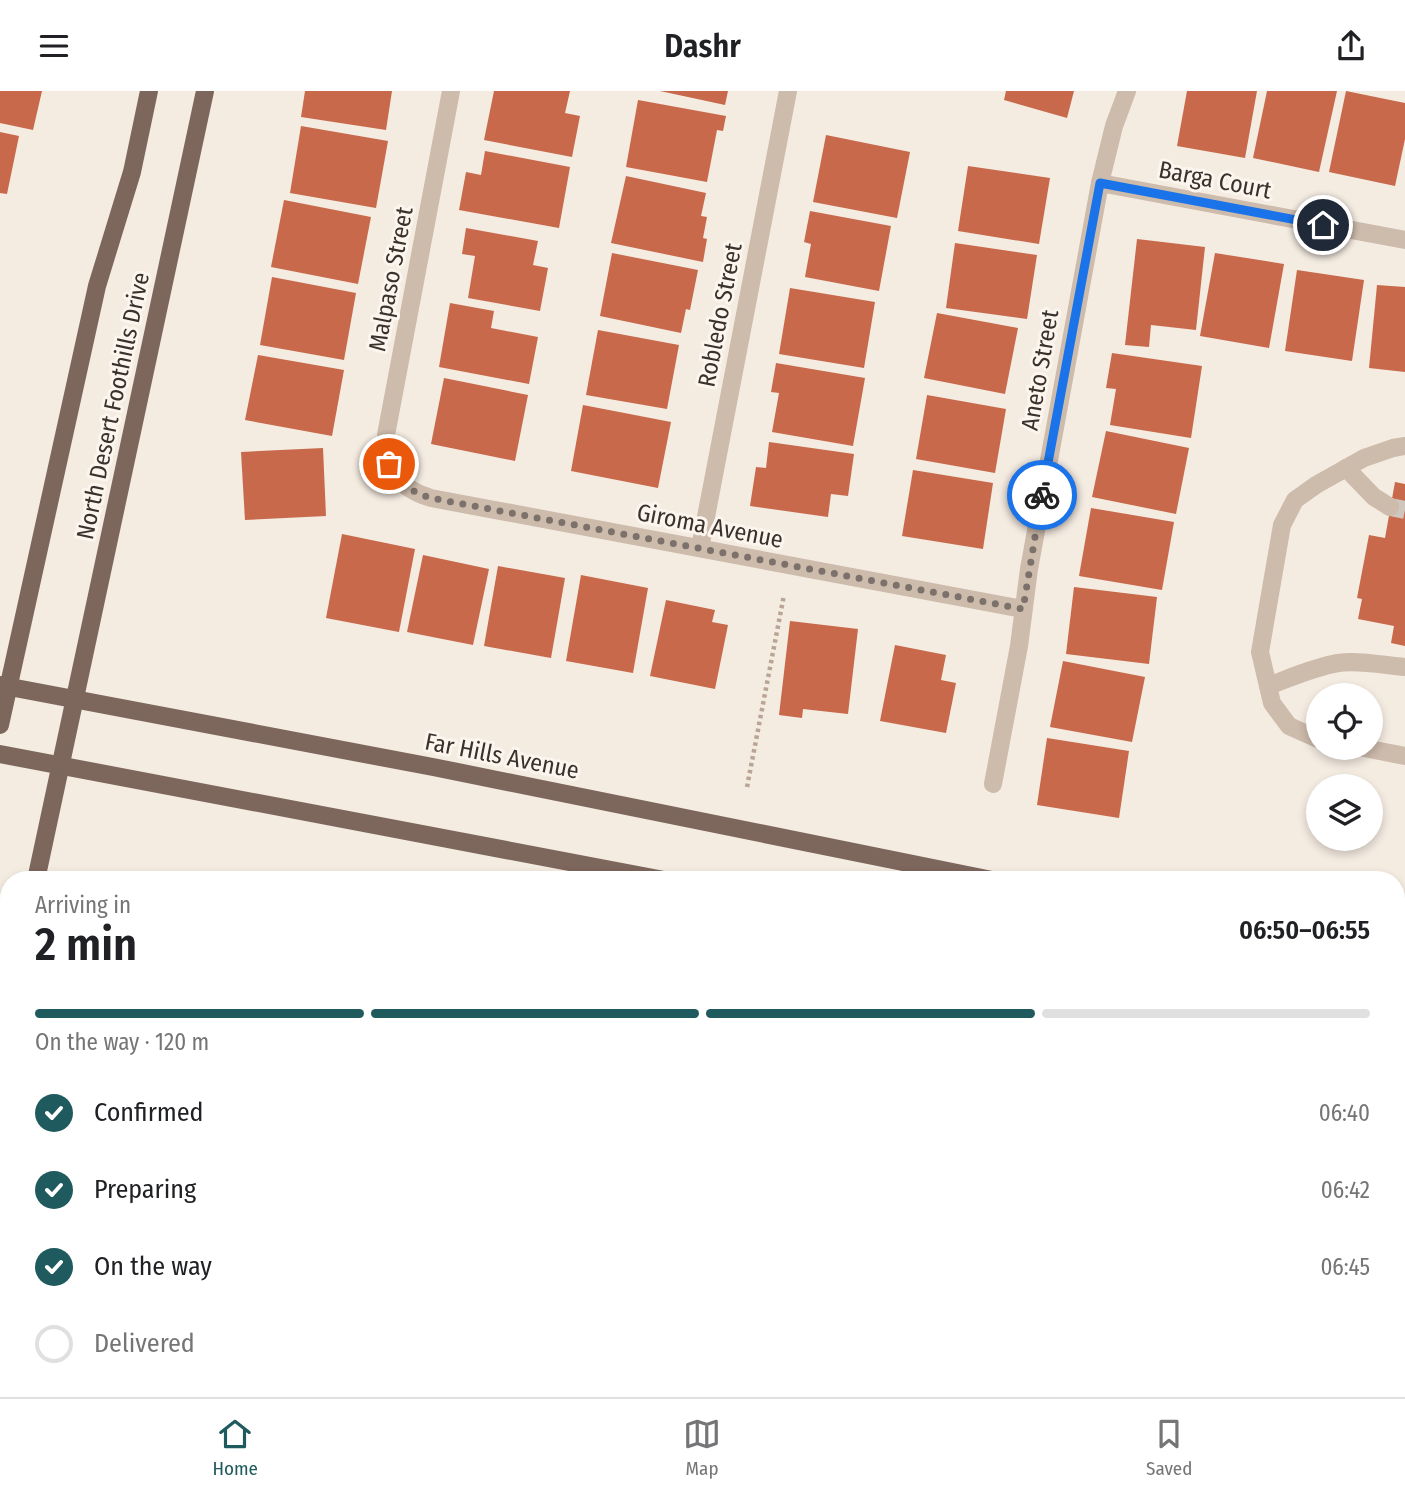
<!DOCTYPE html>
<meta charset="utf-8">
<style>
body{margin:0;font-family:"Fira Sans Condensed",sans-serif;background:#f2f2f2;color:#202124;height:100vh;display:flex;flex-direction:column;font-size:26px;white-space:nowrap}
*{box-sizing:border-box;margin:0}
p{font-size:23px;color:#757577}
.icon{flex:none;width:38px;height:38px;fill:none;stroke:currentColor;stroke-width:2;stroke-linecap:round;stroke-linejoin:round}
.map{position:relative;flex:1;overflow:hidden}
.details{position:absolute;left:0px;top:780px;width:1405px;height:527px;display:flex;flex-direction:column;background:#fff;border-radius:28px 28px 0 0;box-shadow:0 4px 10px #0003}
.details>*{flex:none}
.controls{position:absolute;left:1306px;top:592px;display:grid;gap:14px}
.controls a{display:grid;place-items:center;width:77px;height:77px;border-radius:50%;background:#fff;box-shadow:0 4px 10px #0003;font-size:35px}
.pin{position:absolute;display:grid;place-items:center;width:60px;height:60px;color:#fff;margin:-30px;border:4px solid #fff;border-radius:50%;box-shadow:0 2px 7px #0007}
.courier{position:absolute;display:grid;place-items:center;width:70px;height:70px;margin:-35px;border:5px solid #1a73e8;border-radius:50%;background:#fff;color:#222;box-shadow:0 2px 9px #0007}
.overview em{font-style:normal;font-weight:600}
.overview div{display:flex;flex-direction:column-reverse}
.overview{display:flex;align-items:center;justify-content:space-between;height:119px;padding:0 35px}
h1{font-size:46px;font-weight:600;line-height:52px}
.bar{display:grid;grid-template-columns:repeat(4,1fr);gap:10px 7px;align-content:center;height:84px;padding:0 35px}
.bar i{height:9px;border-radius:5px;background:#e0e0e0}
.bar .active{background:#1f5a5e}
.bar p{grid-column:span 4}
ol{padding:0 35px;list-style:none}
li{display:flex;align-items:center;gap:21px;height:77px}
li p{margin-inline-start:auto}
li .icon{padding:7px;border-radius:50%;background:#1f5a5e;color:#fff;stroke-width:4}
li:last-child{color:#757577}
li i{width:38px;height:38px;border:4px solid #e0e0e0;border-radius:50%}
header{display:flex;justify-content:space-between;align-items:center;height:91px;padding:0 35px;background:#fff;font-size:32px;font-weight:600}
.menu{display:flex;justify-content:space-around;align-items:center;height:98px;border-top:2px solid #e0e0e0;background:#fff;font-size:19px;color:#757577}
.menu a{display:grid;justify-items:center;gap:4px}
.menu .active{color:#1f5a5e}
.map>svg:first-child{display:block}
.building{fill:#c8694b}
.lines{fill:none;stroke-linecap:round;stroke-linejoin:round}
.minor-tunnel{stroke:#cfc6bd;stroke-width:18;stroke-dasharray:18 9;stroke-linecap:butt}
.path{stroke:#b9a596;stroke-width:4.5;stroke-dasharray:3.5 3.5;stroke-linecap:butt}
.minor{stroke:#cdbbac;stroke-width:18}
.major{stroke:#7d675c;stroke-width:18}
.done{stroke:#7c716b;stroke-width:7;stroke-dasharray:0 12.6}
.route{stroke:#1a73e8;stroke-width:9}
.labels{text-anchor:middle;stroke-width:6;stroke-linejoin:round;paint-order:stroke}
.street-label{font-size:24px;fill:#3b302b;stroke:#fbf5ee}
</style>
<header><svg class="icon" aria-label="menu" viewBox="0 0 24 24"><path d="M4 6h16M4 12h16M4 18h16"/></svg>Dashr<svg class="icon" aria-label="share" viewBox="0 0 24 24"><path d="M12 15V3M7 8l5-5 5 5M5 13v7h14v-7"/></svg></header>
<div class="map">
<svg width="1405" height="1306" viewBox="0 0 1405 1306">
<rect width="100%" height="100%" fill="#f4ebe1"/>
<g class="building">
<polygon points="0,0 42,0 33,39 0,32"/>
<polygon points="305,0 392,0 386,39 301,26"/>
<polygon points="494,0 570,0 565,22 580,25 572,66 484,49"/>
<polygon points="660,0 728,0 725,14"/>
<polygon points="1006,0 1074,0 1067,27 1004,9"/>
<polygon points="1187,0 1257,0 1245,67 1177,55"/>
<polygon points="1267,0 1337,0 1319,81 1253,67"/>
<polygon points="1346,0 1405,12 1405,48 1395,95 1329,81"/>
<polygon points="638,9 726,25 723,40 717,39 707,91 626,76"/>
<polygon points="301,35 388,50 376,117 290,102"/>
<polygon points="0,41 19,45 7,103 0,102"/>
<polygon points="826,44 910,61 897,127 813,111"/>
<polygon points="485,60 570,76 559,137 459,119 466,81 481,84"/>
<polygon points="968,75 1050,87 1039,153 958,140"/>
<polygon points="626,85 706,102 701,125 707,126 703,147 707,148 703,171 611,152"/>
<polygon points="284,109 371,126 358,193 271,176"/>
<polygon points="810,120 891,135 879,200 805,186 811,153 804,151"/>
<polygon points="466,137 538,150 533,174 548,177 540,220 468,207 475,165 462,163"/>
<polygon points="1137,148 1205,156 1196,239 1151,234 1149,256 1125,254"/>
<polygon points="955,152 1037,164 1027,228 946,217"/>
<polygon points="612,162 698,179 690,219 686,218 681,242 600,225"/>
<polygon points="1215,162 1284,173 1269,257 1200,245"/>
<polygon points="1297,179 1364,189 1352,270 1285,260"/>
<polygon points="272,186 356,202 344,269 260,254"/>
<polygon points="1377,194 1405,196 1405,281 1369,277"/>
<polygon points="790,197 875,211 864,277 779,263"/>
<polygon points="450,212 494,220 491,237 538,246 529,293 439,276"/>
<polygon points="937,222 1018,237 1005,303 924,287"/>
<polygon points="598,239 679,254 667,318 586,304"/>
<polygon points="1112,262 1202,275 1191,347 1110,334 1116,298 1106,297"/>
<polygon points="258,264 344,279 332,345 245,329"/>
<polygon points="776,272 865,287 853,355 772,341 779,302 771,301"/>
<polygon points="444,287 528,304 515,370 431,353"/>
<polygon points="927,304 1006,318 995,382 916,368"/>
<polygon points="583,314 671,331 658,397 571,380"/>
<polygon points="1106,340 1189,357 1176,423 1092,406"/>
<polygon points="769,351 854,363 848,405 831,403 828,426 750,415 756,376 766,377"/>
<polygon points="323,357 326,425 245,429 241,361"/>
<polygon points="913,379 993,392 983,458 902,445"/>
<polygon points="1395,391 1405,393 1405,555 1391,552 1394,535 1358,528 1362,508 1357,507 1369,444 1385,447"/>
<polygon points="1091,417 1174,431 1162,499 1079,485"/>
<polygon points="342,443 415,458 399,541 326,527"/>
<polygon points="423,464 489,478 473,554 407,541"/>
<polygon points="498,475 565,487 551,567 484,555"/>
<polygon points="581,484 648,497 633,582 566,570"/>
<polygon points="1074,496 1157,506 1149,573 1066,563"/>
<polygon points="666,509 715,519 712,531 728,534 715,598 650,585"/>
<polygon points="790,530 858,538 848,623 803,618 802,627 779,624"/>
<polygon points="895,554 946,564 941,589 956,592 946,642 880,630"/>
<polygon points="1063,570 1145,586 1132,651 1050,636"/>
<polygon points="1047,647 1129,660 1119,727 1037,714"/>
<polygon points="1396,1021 1405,1022 1405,1063 1396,1061"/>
<polygon points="1396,1081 1405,1082 1404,1117 1396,1116"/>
<polygon points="29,1298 128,1298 127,1306 28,1306"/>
<polygon points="263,1298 373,1298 372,1306 287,1306 262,1302"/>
<polygon points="446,1298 556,1298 554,1306 445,1306"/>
<polygon points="655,1298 692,1298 725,1306 654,1306"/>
<polygon points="836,1298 939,1298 938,1306 835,1306"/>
<polygon points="1053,1298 1169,1298 1168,1306 1052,1306"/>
<polygon points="1298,1298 1334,1298 1333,1305"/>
</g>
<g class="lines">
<polyline class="minor-tunnel" points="1390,416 1405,419"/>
<polyline class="path" points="747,696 784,504"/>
<g class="minor">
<path d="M451 0 386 344C385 378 398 397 431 407L1023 518"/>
<polyline points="1100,92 1405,149"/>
<polyline points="1346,377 1374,406 1390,416"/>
<polyline points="700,457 788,0"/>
<path d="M1268 595C1290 587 1314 576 1338 572 1359 569 1383 574 1405 576"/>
<polyline points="1318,648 1289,635 1272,612 1260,561 1282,434 1295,409 1316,394 1364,367 1393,357 1405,355"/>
<polyline points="1359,656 1405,665"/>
<polyline points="993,693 1019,555 1029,478 1100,92 1114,35 1127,0"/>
<polyline points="1396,1190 1405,1197"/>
<polyline points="207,1306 208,1298"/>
<polyline points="604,1306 606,1298"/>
<polyline points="1002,1306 1003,1298"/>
<polyline points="1403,1306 1405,1299"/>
</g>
<g class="major">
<polyline points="0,594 433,676 992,789"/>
<polyline points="0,634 97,195 132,81 149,0"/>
<polyline points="0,663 664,789"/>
<polyline points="36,789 205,0"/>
<polyline points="1396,870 1405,871"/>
<polyline points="1396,930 1405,932"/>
<polyline points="0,957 9,916"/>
</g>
</g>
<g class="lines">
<path class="done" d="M389 373C399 392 410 401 431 407L1023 518 1042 404"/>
<polyline class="route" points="1042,404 1100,92 1323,134"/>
</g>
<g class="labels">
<g class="street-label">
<text transform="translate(1215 89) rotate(11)" y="8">Barga Court</text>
<text transform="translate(391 188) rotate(-79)" y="8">Malpaso Street</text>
<text transform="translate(720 224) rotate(-79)" y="8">Robledo Street</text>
<text transform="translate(1040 279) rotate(-80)" y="8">Aneto Street</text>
<text transform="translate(113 315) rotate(-78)" y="8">North Desert Foothills Drive</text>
<text transform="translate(710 435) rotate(11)" y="8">Giroma Avenue</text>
<text transform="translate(502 665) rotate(11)" y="8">Far Hills Avenue</text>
</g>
</g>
</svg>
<div class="controls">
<a><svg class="icon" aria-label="locate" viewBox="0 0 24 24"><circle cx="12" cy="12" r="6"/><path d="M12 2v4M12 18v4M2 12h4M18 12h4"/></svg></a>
<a><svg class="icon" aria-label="layers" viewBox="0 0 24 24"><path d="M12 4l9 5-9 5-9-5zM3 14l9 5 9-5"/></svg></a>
</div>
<div class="pin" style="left:389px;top:373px;background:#ea580c"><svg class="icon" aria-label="bag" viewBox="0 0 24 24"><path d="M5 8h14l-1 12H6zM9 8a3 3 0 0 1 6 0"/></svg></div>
<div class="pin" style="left:1323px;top:134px;background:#1f2937"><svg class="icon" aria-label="home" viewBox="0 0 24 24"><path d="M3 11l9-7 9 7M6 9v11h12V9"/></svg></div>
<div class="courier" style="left:1042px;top:404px"><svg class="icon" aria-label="bike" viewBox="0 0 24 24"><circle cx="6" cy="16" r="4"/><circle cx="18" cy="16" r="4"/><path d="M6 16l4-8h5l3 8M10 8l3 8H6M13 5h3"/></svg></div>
<section class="details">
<div class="overview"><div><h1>2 min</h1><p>Arriving in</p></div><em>06:50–06:55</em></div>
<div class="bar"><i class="active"></i><i class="active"></i><i class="active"></i><i></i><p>On the way · 120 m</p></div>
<ol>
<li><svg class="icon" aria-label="check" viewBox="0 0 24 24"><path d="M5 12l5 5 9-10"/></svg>Confirmed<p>06:40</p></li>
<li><svg class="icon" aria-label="check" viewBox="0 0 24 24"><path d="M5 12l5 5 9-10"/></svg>Preparing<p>06:42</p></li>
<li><svg class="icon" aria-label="check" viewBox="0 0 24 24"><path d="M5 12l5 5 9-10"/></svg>On the way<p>06:45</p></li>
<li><i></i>Delivered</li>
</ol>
</section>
</div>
<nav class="menu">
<a class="active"><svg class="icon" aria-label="home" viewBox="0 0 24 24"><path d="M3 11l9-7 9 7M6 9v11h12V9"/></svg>Home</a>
<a><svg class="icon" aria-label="map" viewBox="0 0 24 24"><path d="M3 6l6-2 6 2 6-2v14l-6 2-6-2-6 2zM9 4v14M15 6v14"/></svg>Map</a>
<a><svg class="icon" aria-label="saved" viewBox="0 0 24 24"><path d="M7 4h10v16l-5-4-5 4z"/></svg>Saved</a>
</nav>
